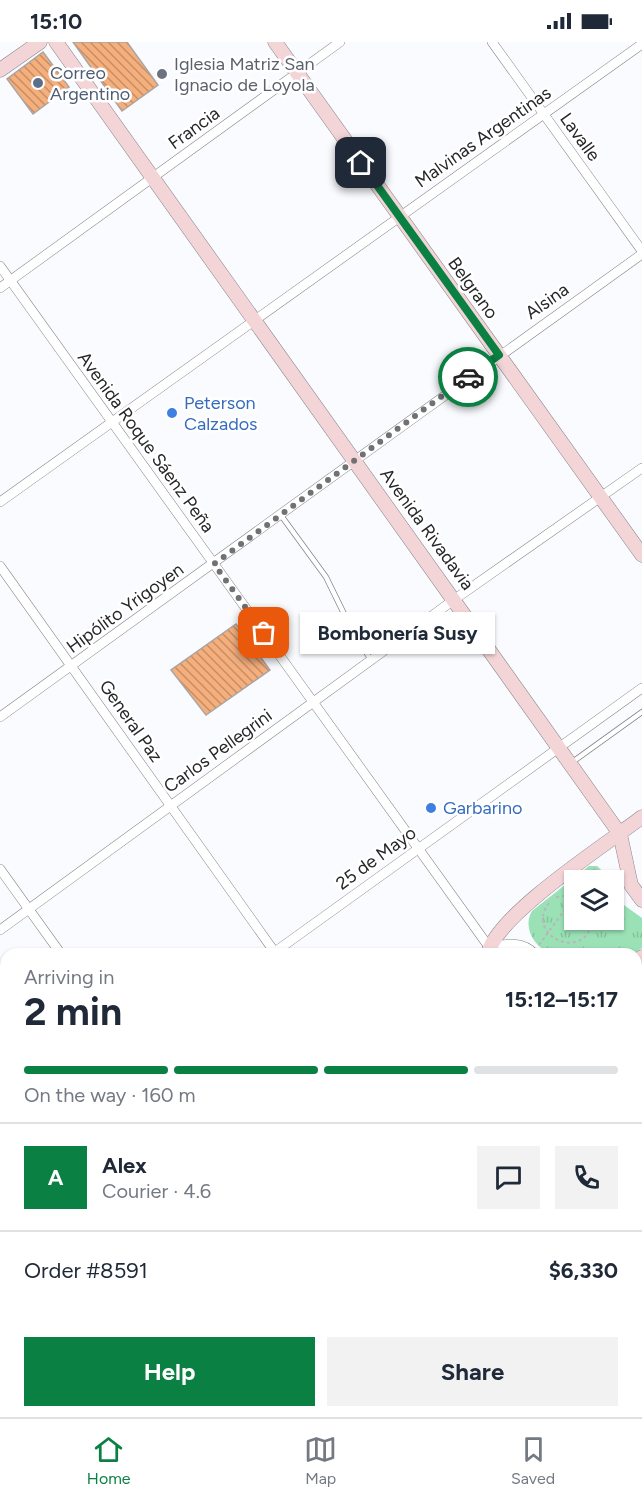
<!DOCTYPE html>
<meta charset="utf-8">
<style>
body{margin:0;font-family:Figtree,sans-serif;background:#f2f2f3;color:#1f2937;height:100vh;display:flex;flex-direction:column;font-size:22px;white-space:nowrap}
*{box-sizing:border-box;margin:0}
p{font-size:20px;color:#747a83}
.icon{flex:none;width:33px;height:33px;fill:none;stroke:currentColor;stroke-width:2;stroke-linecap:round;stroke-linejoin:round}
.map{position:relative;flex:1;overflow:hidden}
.sheet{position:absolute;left:0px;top:906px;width:642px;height:470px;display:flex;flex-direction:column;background:#fff;border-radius:18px 18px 0 0;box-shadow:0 2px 4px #0004}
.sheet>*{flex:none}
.tools{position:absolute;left:564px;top:828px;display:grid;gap:12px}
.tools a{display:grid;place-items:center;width:60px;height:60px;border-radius:0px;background:#fff;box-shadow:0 2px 4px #0004;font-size:30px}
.pin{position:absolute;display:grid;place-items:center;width:51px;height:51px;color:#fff;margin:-26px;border-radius:12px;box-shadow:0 3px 9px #0006}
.courier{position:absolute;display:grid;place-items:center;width:60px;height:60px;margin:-30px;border:4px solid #0b8043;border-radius:50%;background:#fff;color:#222;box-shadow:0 2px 8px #0007}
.bubble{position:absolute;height:42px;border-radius:0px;background:#fff;box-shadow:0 2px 4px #0004;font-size:20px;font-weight:700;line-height:42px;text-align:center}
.overview em{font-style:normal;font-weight:700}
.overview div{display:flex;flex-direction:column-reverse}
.overview{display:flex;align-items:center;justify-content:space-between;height:102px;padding:0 24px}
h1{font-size:39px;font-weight:700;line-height:45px}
.bar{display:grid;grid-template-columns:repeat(4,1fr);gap:9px 6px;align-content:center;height:72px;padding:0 24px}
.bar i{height:8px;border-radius:4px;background:#e0e1e3}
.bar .selected{background:#0b8043}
.bar p{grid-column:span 4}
.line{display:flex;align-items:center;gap:15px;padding:0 24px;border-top:2px solid #e0e1e3}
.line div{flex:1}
.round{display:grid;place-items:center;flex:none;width:63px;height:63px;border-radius:0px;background:#f2f2f3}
.action{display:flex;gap:12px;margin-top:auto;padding:12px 24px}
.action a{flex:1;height:69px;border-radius:0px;background:#0b8043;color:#fff;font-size:24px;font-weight:700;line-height:69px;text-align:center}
.action a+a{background:#f2f2f3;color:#1f2937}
.status{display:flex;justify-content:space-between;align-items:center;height:42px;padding:0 30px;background:#fff;direction:ltr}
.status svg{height:16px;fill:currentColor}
.dock{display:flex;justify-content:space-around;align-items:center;height:84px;border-top:2px solid #e0e1e3;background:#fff;font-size:16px;color:#747a83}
.dock a{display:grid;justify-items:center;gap:3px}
.dock .selected{color:#0b8043}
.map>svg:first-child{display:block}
.park{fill:url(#park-tufts)}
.building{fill:url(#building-back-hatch);stroke:#aaa5a2;stroke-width:1.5}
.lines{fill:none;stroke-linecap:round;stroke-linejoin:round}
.service-casing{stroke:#85868b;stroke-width:6}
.minor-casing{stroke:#85868b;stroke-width:10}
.secondary-casing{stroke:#85868b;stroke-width:15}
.path{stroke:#b7b7ba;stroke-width:2;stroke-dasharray:3 3;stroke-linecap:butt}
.service{stroke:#fff;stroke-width:4.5}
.minor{stroke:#fff;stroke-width:9}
.secondary{stroke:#f4d5d7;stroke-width:14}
.done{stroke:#717174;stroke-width:6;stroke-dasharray:0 10.8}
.route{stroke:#0b8043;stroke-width:8}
.worship-dot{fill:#6b7280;stroke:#fff;stroke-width:2}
.service-dot{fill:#5c6f8a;stroke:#fff;stroke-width:2}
.shop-dot{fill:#3f7fe0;stroke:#fff;stroke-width:2}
.labels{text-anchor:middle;stroke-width:5;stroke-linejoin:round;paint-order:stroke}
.worship-label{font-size:18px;fill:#5b616d;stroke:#fff;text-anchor:start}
.service-label{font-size:18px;fill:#4e5e75;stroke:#fff;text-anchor:start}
.street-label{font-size:18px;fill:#272729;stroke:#fff}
.shop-label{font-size:18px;fill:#366cbe;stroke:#fff;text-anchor:start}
</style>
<div class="status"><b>15:10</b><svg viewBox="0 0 49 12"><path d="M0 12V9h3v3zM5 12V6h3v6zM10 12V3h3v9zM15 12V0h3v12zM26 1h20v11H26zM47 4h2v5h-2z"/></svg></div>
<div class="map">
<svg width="642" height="1375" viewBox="0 0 642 1375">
<defs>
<pattern id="park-tufts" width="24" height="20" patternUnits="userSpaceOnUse" patternTransform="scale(1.5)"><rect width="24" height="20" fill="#9ae1b5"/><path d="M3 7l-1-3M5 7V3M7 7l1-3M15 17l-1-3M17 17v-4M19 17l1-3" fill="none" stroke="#85c19c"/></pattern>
<pattern id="building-back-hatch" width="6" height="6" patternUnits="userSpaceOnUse" patternTransform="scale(1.5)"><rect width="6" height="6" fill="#f5af7d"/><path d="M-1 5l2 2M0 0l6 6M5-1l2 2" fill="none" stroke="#c68e66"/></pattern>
</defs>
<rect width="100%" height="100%" fill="#fafbfe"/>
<path class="park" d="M589 824H597L612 838H574V878H614V840L624 863 642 876V906L634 912C610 912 576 916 554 912 535 908 522 885 532 869Z"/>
<g class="building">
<polygon points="73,0 127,0 158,43 122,69"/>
<polygon points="43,10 69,45 33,72 7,37"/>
<polygon points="236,582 270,628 206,673 171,628"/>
</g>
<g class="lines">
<defs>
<g id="service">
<polyline points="280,472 326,535 350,584 371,618"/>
<polyline points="571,721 642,670"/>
</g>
<g id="minor">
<polyline points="492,0 642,209"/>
<path d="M0 224 489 905C505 902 522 898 535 912"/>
<polyline points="0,246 340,0"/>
<polyline points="0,460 642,2"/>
<polyline points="0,524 276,912"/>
<path d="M0 675C215 521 427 365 642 212"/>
<polyline points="0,827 61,912"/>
<polyline points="0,888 455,557 642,426"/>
<polyline points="272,912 642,646"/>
<polyline points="636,1081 642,1077"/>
<polyline points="0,1107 6,1103"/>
<polyline points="636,1110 642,1119"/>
<polyline points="0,1128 6,1136"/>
<polyline points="636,1298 642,1293"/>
<polyline points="172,1370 176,1375"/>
<polyline points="388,1370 392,1375"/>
<polyline points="602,1370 606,1375"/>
<polyline points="234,1375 241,1370"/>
<polyline points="529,1375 536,1370"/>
</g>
<g id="secondary">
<polyline points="56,0 620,792 631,843 642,858"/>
<polyline points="275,0 642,513"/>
<polyline points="0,28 40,0"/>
<path d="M488 912C495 874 608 801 642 775"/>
<polyline points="636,920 642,915"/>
<polyline points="0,1292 6,1287"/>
<polyline points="0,1325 6,1320"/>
</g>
</defs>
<use href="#service" class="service-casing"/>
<use href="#minor" class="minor-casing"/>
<use href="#secondary" class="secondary-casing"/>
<g class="path">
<polyline points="586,838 597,824"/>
<polyline points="556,855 574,853"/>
<path d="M549 861C523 894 587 922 592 878"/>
<polyline points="539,903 574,855"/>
</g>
<use href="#service" class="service"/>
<use href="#minor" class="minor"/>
<use href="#secondary" class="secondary"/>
</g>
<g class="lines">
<polyline class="done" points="264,591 214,522 468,335"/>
<polyline class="route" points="361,121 499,313 468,335"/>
</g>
<circle class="worship-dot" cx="162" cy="32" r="6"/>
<circle class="service-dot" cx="38" cy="41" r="6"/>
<g class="shop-dot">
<circle cx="172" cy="371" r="6"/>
<circle cx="431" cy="766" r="6"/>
</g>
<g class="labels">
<g class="worship-label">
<text x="174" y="28">Iglesia Matriz San<tspan x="174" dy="21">Ignacio de Loyola</tspan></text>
</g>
<g class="service-label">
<text x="50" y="37">Correo<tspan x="50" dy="21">Argentino</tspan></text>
</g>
<g class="street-label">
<text transform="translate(194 86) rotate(-36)" y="6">Francia</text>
<text transform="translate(483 95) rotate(-35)" y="6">Malvinas Argentinas</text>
<text transform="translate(580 95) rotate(54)" y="6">Lavalle</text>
<text transform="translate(473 246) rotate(54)" y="6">Belgrano</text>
<text transform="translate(547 259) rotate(-35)" y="6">Alsina</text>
<text transform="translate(146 400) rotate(54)" y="6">Avenida Roque Sáenz Peña</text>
<text transform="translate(427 487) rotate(54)" y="6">Avenida Rivadavia</text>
<text transform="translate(125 566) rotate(-36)" y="6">Hipólito Yrigoyen</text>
<text transform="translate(131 679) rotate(55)" y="6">General Paz</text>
<text transform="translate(218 709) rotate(-36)" y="6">Carlos Pellegrini</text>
<text transform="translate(376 816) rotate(-36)" y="6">25 de Mayo</text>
</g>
<g class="shop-label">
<text x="184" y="367">Peterson<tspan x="184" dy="21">Calzados</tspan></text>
<text x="443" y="772">Garbarino</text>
</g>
</g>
</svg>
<div class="tools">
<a><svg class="icon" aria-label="layers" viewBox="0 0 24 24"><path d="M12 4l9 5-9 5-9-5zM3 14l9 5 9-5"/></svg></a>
</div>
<div class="pin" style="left:264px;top:591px;background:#ea580c"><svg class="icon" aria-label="bag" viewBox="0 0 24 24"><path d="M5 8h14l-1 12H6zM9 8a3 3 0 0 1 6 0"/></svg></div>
<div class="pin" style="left:361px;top:121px;background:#1f2937"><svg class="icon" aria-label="home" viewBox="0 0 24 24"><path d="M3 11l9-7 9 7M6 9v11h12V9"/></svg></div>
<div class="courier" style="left:468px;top:335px"><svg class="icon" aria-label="car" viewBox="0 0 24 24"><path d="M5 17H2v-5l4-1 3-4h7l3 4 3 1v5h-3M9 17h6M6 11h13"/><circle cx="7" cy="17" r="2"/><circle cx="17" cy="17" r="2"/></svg></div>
<div class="bubble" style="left:300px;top:570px;width:195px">Bombonería Susy</div>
<section class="sheet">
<div class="overview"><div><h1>2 min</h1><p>Arriving in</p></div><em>15:12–15:17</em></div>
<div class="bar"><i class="selected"></i><i class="selected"></i><i class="selected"></i><i></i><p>On the way · 160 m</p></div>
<div class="line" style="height:108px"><b class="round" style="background:#0b8043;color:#fff">A</b><div><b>Alex</b><p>Courier · 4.6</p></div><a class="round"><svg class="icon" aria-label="chat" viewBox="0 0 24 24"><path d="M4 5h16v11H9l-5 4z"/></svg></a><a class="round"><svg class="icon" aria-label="phone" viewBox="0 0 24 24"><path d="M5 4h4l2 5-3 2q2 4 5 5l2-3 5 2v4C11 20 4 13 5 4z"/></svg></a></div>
<div class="line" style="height:78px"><div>Order #8591</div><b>$6,330</b></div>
<div class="action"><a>Help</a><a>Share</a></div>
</section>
</div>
<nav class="dock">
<a class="selected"><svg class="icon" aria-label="home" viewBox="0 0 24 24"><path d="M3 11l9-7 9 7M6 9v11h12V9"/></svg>Home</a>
<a><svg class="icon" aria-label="map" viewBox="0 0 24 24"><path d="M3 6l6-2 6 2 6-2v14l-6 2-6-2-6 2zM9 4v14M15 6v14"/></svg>Map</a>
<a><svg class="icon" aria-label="saved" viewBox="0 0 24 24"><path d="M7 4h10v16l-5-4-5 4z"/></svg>Saved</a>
</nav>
